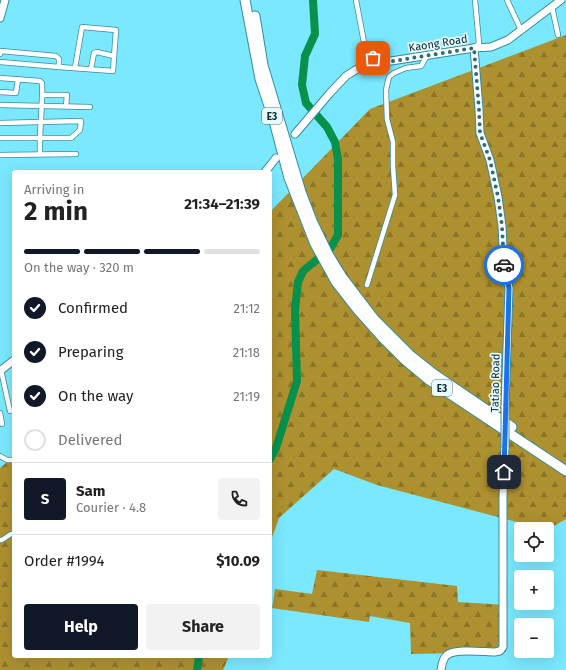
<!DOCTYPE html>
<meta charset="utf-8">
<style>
body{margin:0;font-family:"Fira Sans",sans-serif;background:#f2f2f2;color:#222;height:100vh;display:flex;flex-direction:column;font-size:15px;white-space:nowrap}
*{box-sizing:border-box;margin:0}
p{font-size:13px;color:#767676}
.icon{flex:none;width:22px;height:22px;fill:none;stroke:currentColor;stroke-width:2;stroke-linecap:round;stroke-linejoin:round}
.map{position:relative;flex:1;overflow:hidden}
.drawer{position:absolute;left:12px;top:170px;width:260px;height:488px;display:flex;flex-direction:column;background:#fff;border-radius:4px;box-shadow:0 4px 16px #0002}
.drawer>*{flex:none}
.tools{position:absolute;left:514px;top:522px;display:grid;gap:8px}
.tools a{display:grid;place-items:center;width:40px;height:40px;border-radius:4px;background:#fff;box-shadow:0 4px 16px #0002;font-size:20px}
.pin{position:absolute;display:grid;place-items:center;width:34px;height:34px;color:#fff;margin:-17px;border-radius:8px;box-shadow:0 2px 6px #0006}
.courier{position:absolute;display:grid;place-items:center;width:40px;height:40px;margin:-20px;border:3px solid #1a73e8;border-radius:50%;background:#fff;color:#222;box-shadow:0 1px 5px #0007}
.summary em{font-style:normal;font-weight:700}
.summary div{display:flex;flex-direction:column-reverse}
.summary{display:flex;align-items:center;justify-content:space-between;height:68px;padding:0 12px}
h1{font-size:26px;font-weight:700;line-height:30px}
.bar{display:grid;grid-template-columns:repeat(4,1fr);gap:6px 4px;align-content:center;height:48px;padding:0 12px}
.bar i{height:5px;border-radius:3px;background:#e0e0e0}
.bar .active{background:#111827}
.bar p{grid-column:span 4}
.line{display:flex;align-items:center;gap:10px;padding:0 12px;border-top:1px solid #e0e0e0}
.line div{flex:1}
.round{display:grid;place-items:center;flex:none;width:42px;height:42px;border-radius:4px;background:#f2f2f2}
ol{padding:0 12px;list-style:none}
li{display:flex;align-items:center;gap:12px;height:44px}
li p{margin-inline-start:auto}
li .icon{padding:4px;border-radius:50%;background:#111827;color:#fff;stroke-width:4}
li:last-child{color:#767676}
li i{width:22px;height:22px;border:2px solid #e0e0e0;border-radius:50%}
.primary-button{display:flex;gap:8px;margin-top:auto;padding:8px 12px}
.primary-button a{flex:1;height:46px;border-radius:4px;background:#111827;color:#fff;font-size:16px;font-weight:700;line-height:46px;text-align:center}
.primary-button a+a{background:#f2f2f2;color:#222}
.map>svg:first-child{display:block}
.forest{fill:url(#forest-firs)}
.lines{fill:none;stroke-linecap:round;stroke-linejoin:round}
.river{stroke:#09904b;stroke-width:8}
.street-casing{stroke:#368c9c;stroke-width:6}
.secondary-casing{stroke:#368c9c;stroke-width:9}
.highway-casing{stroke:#368c9c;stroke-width:11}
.street{stroke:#fff;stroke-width:4.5}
.secondary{stroke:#fff;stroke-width:7}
.highway{stroke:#fff;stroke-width:9}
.secondary-bridge-casing{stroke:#368c9c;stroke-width:9;stroke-linecap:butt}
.secondary-bridge{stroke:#fff;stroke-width:7}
.done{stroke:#2d6c78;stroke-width:4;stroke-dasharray:0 7.2}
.route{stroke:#1a73e8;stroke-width:5}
.labels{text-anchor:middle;stroke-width:3.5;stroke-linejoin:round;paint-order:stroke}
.shield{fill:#e7fafe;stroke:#48686e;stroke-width:1}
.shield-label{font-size:10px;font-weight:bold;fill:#042930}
.street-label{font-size:11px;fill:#042930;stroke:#e7fafe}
</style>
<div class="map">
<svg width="566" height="670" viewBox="0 0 566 670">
<defs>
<pattern id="forest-firs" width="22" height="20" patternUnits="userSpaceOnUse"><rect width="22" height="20" fill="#ad902f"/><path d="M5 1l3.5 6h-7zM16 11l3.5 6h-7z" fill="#8b7628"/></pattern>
</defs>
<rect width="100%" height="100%" fill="#7ae8fe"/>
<g class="forest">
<polygon points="566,35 566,519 547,530 377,485 334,469 279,518 270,543 270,212 370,109"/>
<polygon points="14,456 14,656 229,656 223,670 0,670 0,468"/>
<polygon points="317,570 457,586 458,602 506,605 506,652 411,654 410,623 370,616 369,622 272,608 275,589 312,594"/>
</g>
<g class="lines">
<g class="river">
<polyline points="270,459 276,448 297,381 295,310 298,282 303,271 330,249 338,235 338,159 335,142 327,127 306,103 302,85 305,56 315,34 313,0"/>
<polyline points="197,670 199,656"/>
</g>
<defs>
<g id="street">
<polyline points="356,0 366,53 363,66"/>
<polyline points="507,0 521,30"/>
<polyline points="552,7 558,35"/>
<polyline points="474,48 479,43 475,0"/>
<polyline points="366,53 381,63"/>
<polyline points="0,54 1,51 56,56 59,59 59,67 0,62"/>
<polyline points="59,67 113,71 116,30 82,27 75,68"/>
<polyline points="91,69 94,53 97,52 114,56"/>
<path d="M0 78 40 81 42 83C43 107 39 130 40 154"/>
<polyline points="0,92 16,93 18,79"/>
<polyline points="43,95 67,95 66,106"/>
<polyline points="0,105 90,107"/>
<polyline points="0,123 81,121 80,130 71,138 0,138"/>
<polyline points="0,155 76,154"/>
<polyline points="367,285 395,195 393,166 393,142 387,119 386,90 388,81 389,77 394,73 406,68 421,66 427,56"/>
<polyline points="1,370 10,411"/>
<polyline points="0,413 2,424"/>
<polyline points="0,456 7,460 14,460"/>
<polyline points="0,540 2,540 11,534"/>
</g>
<g id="secondary">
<polyline points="0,18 5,0"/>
<polyline points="474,48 479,109 480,133 490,160 498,197 502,226 504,266 509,288 505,407"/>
<polyline points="295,134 330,93 346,76 357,69 372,64 474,48 491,47 508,40 561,0"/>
<polyline points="265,172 276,158"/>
<polyline points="0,371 14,360"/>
<path d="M441 670C442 665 442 659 447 655 455 648 484 652 495 652L500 651 503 647V496L505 448"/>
</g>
<g id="highway">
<polyline points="245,0 260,79 274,121 289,178 315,244 336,282 357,309 382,337 405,360 429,380 566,471"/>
<polyline points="255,16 263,65 301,192 313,223 328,254 342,277 374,319 410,355 434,374 512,427"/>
</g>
</defs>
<use href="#street" class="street-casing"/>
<use href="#secondary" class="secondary-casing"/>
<use href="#highway" class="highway-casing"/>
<use href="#street" class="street"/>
<use href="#secondary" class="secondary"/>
<use href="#highway" class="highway"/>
<defs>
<polyline id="secondary-bridge" points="505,448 505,407"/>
</defs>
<use href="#secondary-bridge" class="secondary-bridge-casing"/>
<use href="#secondary-bridge" class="secondary-bridge"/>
</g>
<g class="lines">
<polyline class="done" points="373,58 381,63 474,48 479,109 480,133 490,160 498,197 502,226 504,265"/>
<polyline class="route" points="504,265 509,288 504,472"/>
</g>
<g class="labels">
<g class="shield">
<rect x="262" y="108" width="20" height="16" rx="3"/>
<rect x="432" y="380" width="20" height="16" rx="3"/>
</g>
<g class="shield-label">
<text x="272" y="120">E3</text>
<text x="442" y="392">E3</text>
</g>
<g class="street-label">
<text transform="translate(438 43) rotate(-9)" y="4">Kaong Road</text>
<text transform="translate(495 383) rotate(-89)" y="4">Tatiao Road</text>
</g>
</g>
</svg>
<div class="tools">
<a><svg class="icon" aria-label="locate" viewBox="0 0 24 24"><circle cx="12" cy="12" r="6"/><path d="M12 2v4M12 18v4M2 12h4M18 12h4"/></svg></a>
<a>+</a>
<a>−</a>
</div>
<div class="pin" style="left:373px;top:58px;background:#ea580c"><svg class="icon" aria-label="bag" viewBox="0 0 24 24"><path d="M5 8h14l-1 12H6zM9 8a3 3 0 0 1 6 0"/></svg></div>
<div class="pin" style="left:504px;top:472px;background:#1f2937"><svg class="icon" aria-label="home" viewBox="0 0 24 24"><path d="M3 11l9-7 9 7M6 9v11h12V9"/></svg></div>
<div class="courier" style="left:504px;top:265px"><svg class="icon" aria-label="car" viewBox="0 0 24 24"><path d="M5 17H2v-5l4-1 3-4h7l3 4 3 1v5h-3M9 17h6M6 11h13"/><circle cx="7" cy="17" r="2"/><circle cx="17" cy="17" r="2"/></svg></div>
<section class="drawer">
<div class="summary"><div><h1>2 min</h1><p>Arriving in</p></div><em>21:34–21:39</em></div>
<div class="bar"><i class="active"></i><i class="active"></i><i class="active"></i><i></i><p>On the way · 320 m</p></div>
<ol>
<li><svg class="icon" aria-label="check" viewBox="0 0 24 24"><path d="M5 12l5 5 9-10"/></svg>Confirmed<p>21:12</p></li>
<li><svg class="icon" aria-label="check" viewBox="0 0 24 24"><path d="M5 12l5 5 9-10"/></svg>Preparing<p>21:18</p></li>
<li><svg class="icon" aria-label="check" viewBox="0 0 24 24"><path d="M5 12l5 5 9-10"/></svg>On the way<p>21:19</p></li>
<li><i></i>Delivered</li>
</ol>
<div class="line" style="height:72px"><b class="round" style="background:#111827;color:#fff">S</b><div><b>Sam</b><p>Courier · 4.8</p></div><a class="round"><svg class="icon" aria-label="phone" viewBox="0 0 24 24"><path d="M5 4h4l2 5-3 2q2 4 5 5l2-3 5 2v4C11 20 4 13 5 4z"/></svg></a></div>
<div class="line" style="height:52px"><div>Order #1994</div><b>$10.09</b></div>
<div class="primary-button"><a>Help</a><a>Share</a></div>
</section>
</div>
